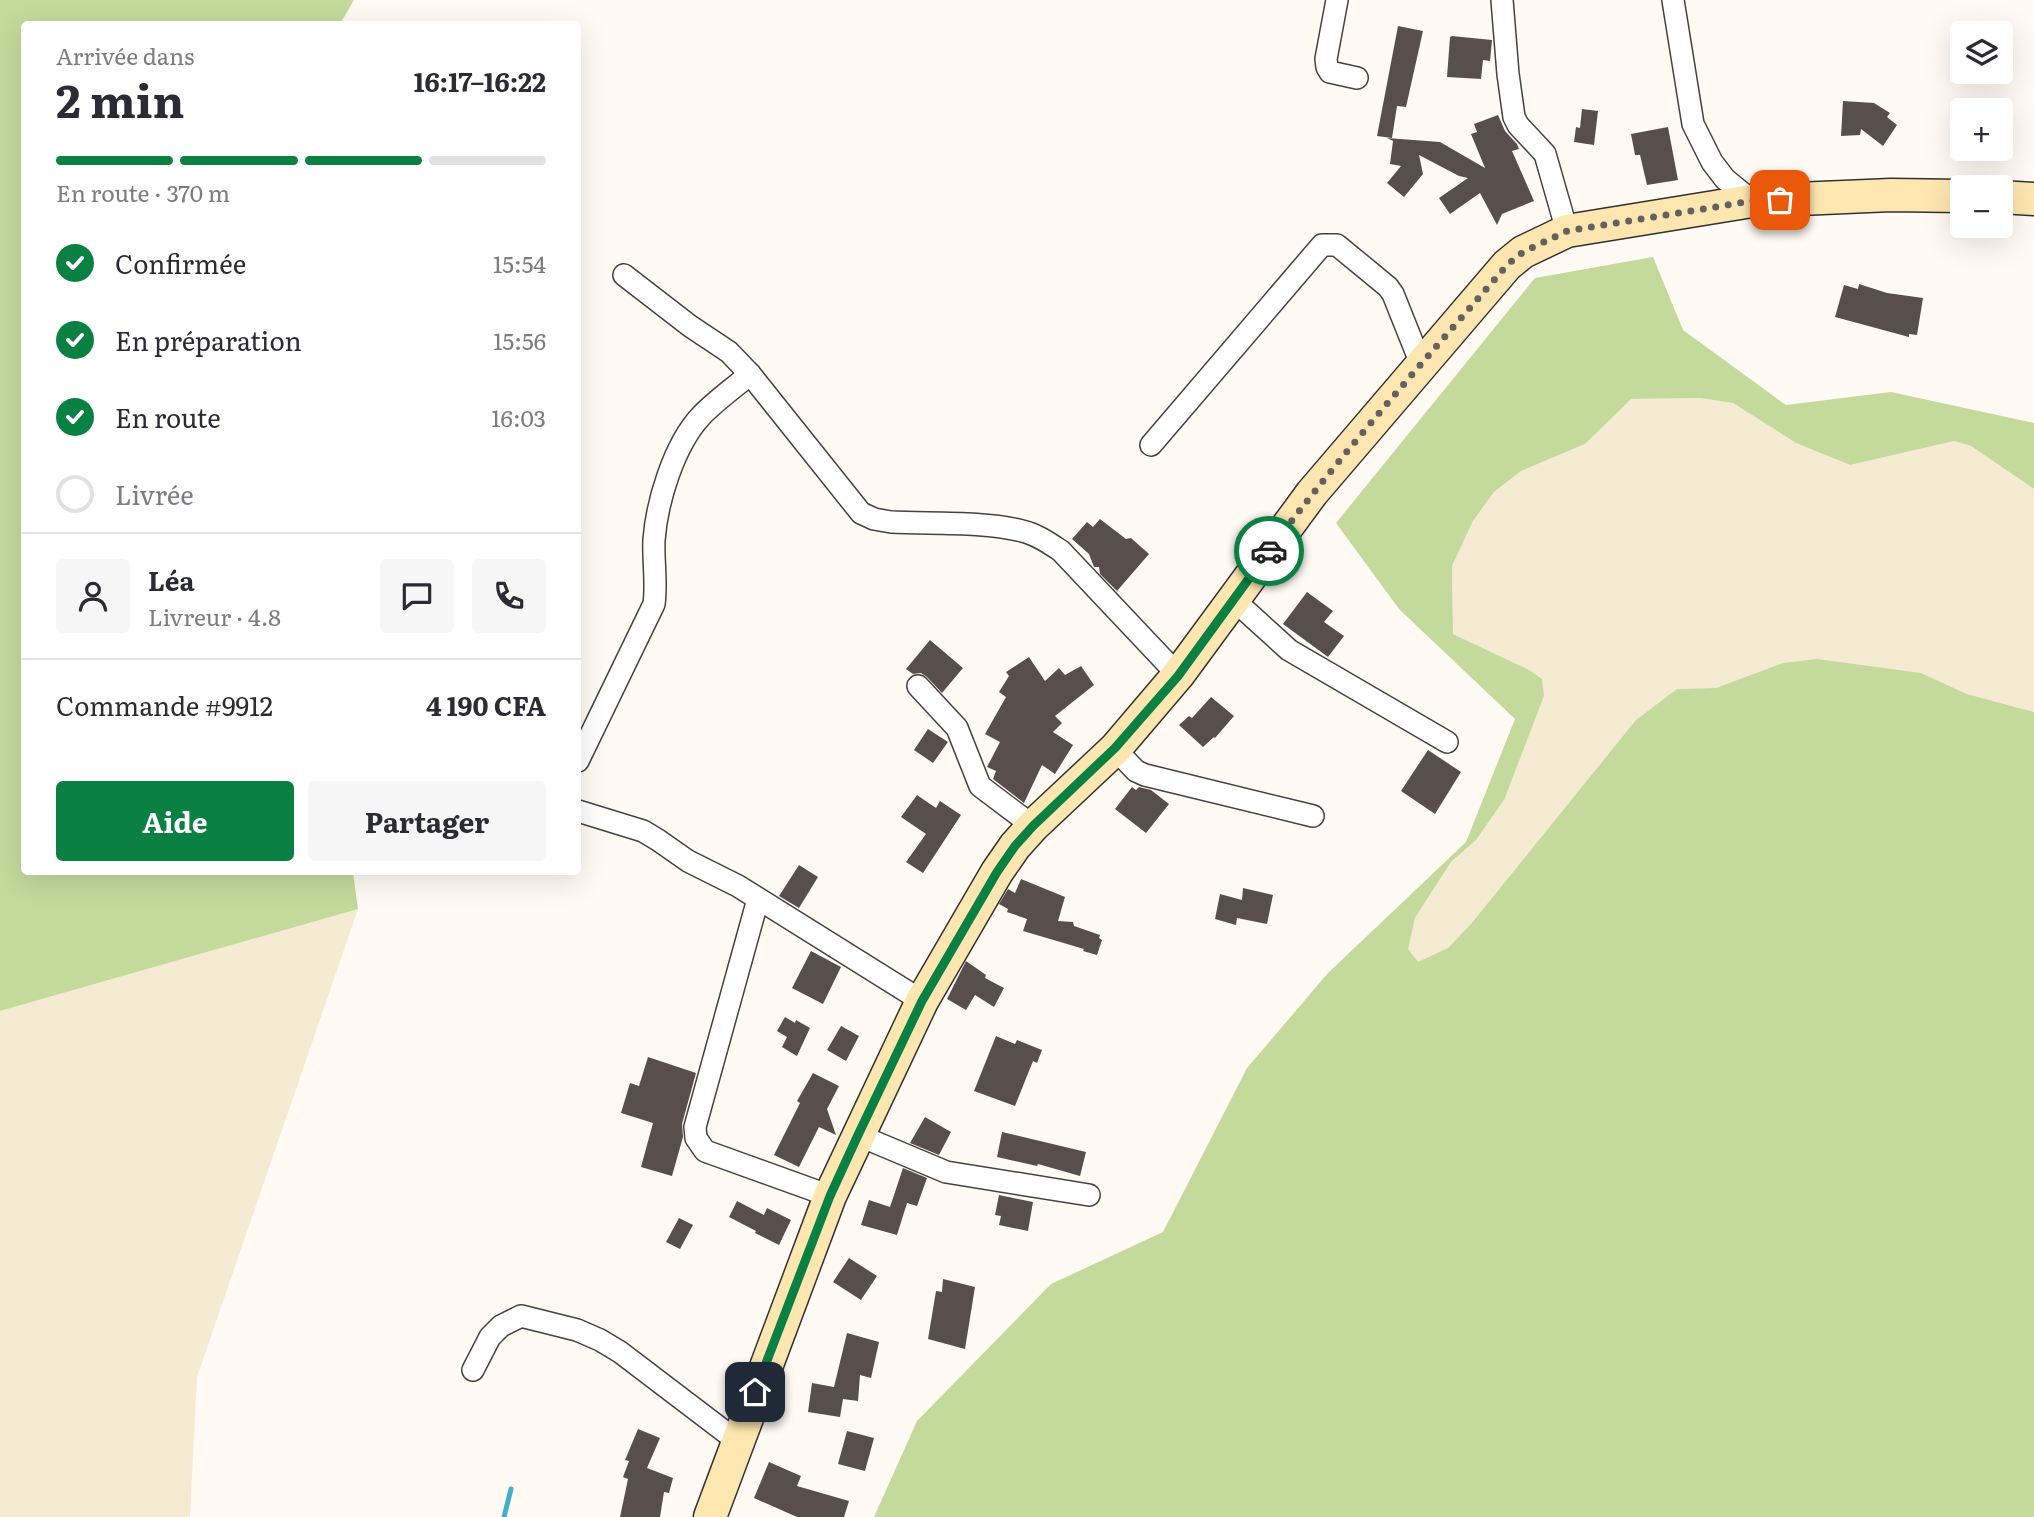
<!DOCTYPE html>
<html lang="fr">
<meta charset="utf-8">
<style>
body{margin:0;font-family:Literata,serif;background:#f7f7f7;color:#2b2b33;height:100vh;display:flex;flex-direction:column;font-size:26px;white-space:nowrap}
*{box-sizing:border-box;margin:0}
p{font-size:23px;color:#7c7c81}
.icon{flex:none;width:38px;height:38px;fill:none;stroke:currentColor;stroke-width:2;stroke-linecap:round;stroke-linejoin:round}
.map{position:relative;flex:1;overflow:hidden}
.sheet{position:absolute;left:21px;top:21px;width:560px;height:854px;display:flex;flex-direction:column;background:#fff;border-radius:7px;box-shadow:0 7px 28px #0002}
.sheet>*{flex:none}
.fabs{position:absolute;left:1950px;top:21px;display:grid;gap:14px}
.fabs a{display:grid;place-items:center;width:63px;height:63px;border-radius:7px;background:#fff;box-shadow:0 7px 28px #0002;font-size:35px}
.pin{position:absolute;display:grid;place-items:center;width:60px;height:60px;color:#fff;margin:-30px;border-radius:14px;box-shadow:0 4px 10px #0006}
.courier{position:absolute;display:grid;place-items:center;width:70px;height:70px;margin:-35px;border:5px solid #0b8043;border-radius:50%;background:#fff;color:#222;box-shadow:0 2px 9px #0007}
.headline em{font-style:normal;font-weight:700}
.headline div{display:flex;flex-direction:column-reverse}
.headline{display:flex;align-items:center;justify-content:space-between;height:119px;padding:0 35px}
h1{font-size:46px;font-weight:700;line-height:52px}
.bar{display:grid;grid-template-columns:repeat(4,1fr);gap:10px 7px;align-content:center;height:84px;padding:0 35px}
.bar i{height:9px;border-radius:5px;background:#e1e1e2}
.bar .active{background:#0b8043}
.bar p{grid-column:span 4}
.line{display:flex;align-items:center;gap:18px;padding:0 35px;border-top:2px solid #e1e1e2}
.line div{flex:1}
.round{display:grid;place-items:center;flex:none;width:74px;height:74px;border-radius:7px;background:#f7f7f7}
ol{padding:0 35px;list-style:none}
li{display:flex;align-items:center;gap:21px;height:77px}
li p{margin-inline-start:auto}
li .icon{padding:7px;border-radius:50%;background:#0b8043;color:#fff;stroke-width:4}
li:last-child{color:#7c7c81}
li i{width:38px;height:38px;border:4px solid #e1e1e2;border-radius:50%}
.button{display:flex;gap:14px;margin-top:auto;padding:14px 35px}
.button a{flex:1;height:80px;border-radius:7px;background:#0b8043;color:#fff;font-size:28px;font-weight:700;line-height:80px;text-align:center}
.button a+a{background:#f7f7f7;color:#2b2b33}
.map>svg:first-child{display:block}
.farmland{fill:#f5ebd3}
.forest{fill:#c4da9c}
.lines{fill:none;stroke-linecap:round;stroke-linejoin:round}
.stream{stroke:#40afcb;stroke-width:5}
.building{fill:#584f4c}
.street-casing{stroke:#434343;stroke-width:24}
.secondary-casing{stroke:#323232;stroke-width:35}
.street{stroke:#fff;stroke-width:21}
.secondary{stroke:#fde6b0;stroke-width:32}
.done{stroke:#64625f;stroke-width:7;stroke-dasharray:0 12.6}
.route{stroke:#0b8043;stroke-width:9}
</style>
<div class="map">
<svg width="2034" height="1517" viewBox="0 0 2034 1517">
<rect width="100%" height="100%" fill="#fffaf3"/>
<g class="farmland">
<polygon points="1700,398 1733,403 1796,443 1850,465 1954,441 1971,446 2034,489 2034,712 1967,694 1921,673 1783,663 1716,688 1677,689 1471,924 1448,948 1418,963 1407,949 1415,918 1451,862 1476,840 1504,800 1529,670 1453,634 1452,566 1473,521 1494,492 1521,471 1585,444 1630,399"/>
<polygon points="358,909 197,1377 190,1517 0,1517 0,1011"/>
</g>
<g class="forest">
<polygon points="0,0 354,0 340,24 24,24 24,872 353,872 358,909 0,1011"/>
<polygon points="1653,257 1683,330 1786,405 1891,392 2034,423 2034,489 1971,446 1954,441 1850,465 1796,443 1733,403 1700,398 1631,399 1585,444 1521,471 1494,492 1473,521 1452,566 1453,634 1529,670 1542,679 1544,696 1504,800 1476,840 1451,862 1415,918 1408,949 1418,962 1448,948 1471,924 1636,720 1677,689 1716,688 1783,663 1817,659 1921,673 1967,694 2034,712 2034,1517 874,1517 917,1421 1051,1284 1163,1232 1247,1068 1328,973 1466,842 1515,719 1399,609 1336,523 1535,278"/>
</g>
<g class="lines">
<polyline class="stream" points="504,1517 511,1489"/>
</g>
<g class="building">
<polygon points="1398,26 1423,31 1406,107 1397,106 1392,138 1377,136"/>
<polygon points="1452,36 1492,40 1490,61 1483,60 1481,79 1447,77 1450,37"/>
<polygon points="1843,101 1874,103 1890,113 1887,117 1897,125 1883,146 1861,129 1860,135 1841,136"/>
<polygon points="1582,109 1598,111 1594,145 1574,142 1576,127 1580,128"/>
<polygon points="1498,115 1505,131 1517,144 1519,149 1512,151 1534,201 1502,214 1497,225 1480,193 1450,214 1439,198 1468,178 1459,176 1419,155 1423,174 1404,197 1387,183 1401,166 1390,164 1393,141 1387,138 1440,142 1485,168 1471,134 1477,132 1474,124"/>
<polygon points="1668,127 1678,180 1647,185 1640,155 1635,155 1631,134"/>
<polygon points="1859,284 1887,293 1923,298 1917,335 1909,334 1909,337 1835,317 1844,285 1858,289"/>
<polygon points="1100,519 1126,539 1131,538 1149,554 1117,591 1100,574 1099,567 1094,567 1089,554 1072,539 1087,522 1093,527"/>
<polygon points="1307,592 1333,611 1324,622 1344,636 1328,657 1283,624"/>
<polygon points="930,640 963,668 942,693 927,677 921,673 913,674 906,669"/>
<polygon points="1029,657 1045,681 1059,668 1065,675 1081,666 1094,685 1055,716 1062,723 1053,732 1073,745 1055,774 1042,765 1024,803 993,779 996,771 987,767 1000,742 985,734 1006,697 999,692 1009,676 1006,672"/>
<polygon points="1211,697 1234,716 1215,738 1214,737 1203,747 1179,725 1189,716 1192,718"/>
<polygon points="928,729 948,742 933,763 914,750"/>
<polygon points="1428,750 1461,772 1435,814 1401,791"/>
<polygon points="1132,787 1136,790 1139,787 1151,790 1169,804 1146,833 1115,809"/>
<polygon points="917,795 936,808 940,801 961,815 923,873 906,862 926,834 901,817"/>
<polygon points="799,865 818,877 799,908 779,896"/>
<polygon points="1021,879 1065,897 1058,921 1073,922 1074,926 1100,935 1099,938 1102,940 1097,955 1083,951 1084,949 1023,931 1027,919 1007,912 1008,909 999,904 1008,889 1015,893"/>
<polygon points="1243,888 1273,895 1267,924 1237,918 1236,925 1215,919 1220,894 1242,900"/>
<polygon points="811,951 841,967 823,1004 792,988"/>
<polygon points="966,961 986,975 985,978 1004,988 994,1007 975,995 966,1010 947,999"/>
<polygon points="785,1017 795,1023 796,1020 810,1028 797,1056 782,1047 787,1037 777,1031"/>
<polygon points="841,1026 859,1036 846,1061 827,1050"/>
<polygon points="996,1036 1015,1044 1017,1040 1042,1050 1037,1063 1033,1061 1015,1106 974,1091"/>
<polygon points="648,1057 696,1073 682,1124 683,1137 672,1176 641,1167 653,1123 621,1113 630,1083 639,1086"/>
<polygon points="813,1073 839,1086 827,1109 836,1135 819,1127 799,1167 774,1155 800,1103 797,1101"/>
<polygon points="925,1117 951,1132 939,1155 910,1143"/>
<polygon points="1002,1132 1086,1152 1080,1176 1038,1164 1037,1166 997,1157"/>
<polygon points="903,1168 927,1178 917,1206 907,1203 897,1235 861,1225 869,1200 890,1207"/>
<polygon points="999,1195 1033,1202 1028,1231 999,1225 1001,1216 995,1215"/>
<polygon points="737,1201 764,1215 767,1208 791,1220 779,1245 755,1233 756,1231 729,1217"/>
<polygon points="679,1218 693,1225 680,1249 666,1242"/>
<polygon points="849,1258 877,1276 861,1300 833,1282"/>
<polygon points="943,1279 975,1287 965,1349 928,1339 936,1291 942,1292"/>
<polygon points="847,1333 879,1342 871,1378 860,1375 858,1401 843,1399 840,1417 808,1412 812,1383 834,1387"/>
<polygon points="638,1429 660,1438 647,1468 673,1478 669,1493 664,1492 660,1517 620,1517 628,1479 623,1477 629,1461 625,1460"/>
<polygon points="847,1431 874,1438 865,1471 838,1464"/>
<polygon points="769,1462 801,1476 797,1486 849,1501 844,1517 797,1517 754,1498"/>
</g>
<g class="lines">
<defs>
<g id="street">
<polyline points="1337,0 1326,59 1327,67 1330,72 1357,78"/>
<polyline points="1502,0 1508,74 1514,117 1518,125 1545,154 1567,231"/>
<polyline points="1673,0 1693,124 1712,162 1725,179 1752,201"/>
<path d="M624 275 690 326 729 352 750 374 861 513 874 519 891 522C931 524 984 521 1022 531 1036 534 1049 543 1061 551L1178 675"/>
<polyline points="1151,445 1322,245 1337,245 1388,287 1393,294 1421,364"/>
<polyline points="1234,600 1289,650 1447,742"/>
<polyline points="918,686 957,728 980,786 1033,826"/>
<polyline points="1115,749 1136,771 1145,775 1313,816"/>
<path d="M578 761 654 604C657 583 653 561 654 540 657 501 674 445 701 416 715 401 734 388 750 374"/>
<polyline points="578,811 643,831 658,840 688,861 738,886 922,1001"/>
<polyline points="758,899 695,1127 696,1138 705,1151 830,1196"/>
<polyline points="858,1135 946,1172 1089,1195"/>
<polyline points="473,1370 490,1337 501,1326 521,1316 577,1330 600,1340 620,1352 737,1441"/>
</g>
<g id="secondary">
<polyline points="2000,197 2034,199"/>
<polyline points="710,1517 830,1196 922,1001 997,872 1015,846 1033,826 1115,749 1178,675 1312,493 1507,265 1523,252 1567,231 1752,201 1891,195 1962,196"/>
</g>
</defs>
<use href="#street" class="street-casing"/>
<use href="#secondary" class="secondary-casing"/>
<use href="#street" class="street"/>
<use href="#secondary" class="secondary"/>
</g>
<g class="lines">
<path class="done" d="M1269 551C1343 451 1426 359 1507 265L1523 252 1567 231 1752 201 1780 200"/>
<polyline class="route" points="755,1392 830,1196 858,1135 922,1001 997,872 1015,846 1033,826 1115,748 1178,676 1269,551"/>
</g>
</svg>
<div class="fabs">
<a><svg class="icon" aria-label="layers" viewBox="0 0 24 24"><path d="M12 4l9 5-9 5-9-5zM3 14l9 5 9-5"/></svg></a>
<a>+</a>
<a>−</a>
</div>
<div class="pin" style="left:1780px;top:200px;background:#ea580c"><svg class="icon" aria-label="bag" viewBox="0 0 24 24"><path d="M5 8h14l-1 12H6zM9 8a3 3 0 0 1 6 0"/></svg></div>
<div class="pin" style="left:755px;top:1392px;background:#1f2937"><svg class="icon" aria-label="home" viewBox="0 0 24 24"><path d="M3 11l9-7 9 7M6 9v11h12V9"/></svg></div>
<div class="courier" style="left:1269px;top:551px"><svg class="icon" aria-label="car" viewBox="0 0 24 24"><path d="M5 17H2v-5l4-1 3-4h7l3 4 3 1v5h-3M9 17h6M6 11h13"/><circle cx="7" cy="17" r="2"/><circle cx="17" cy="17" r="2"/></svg></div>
<section class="sheet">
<div class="headline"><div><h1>2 min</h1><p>Arrivée dans</p></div><em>16:17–16:22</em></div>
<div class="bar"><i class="active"></i><i class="active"></i><i class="active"></i><i></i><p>En route · 370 m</p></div>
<ol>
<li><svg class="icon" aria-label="check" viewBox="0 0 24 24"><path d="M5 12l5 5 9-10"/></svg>Confirmée<p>15:54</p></li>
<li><svg class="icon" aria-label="check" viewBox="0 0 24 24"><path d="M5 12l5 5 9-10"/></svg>En préparation<p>15:56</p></li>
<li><svg class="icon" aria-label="check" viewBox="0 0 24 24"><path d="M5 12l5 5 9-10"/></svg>En route<p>16:03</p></li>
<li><i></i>Livrée</li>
</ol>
<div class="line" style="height:126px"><a class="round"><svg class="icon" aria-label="person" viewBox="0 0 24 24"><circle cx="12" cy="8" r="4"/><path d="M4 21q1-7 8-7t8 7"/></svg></a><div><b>Léa</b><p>Livreur · 4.8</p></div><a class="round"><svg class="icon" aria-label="chat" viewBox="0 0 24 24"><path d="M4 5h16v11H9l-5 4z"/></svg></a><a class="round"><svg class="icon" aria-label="phone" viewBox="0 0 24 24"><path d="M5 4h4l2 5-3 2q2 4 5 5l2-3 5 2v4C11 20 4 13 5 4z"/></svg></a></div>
<div class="line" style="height:91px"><div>Commande #9912</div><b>4 190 CFA</b></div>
<div class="button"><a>Aide</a><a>Partager</a></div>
</section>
</div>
